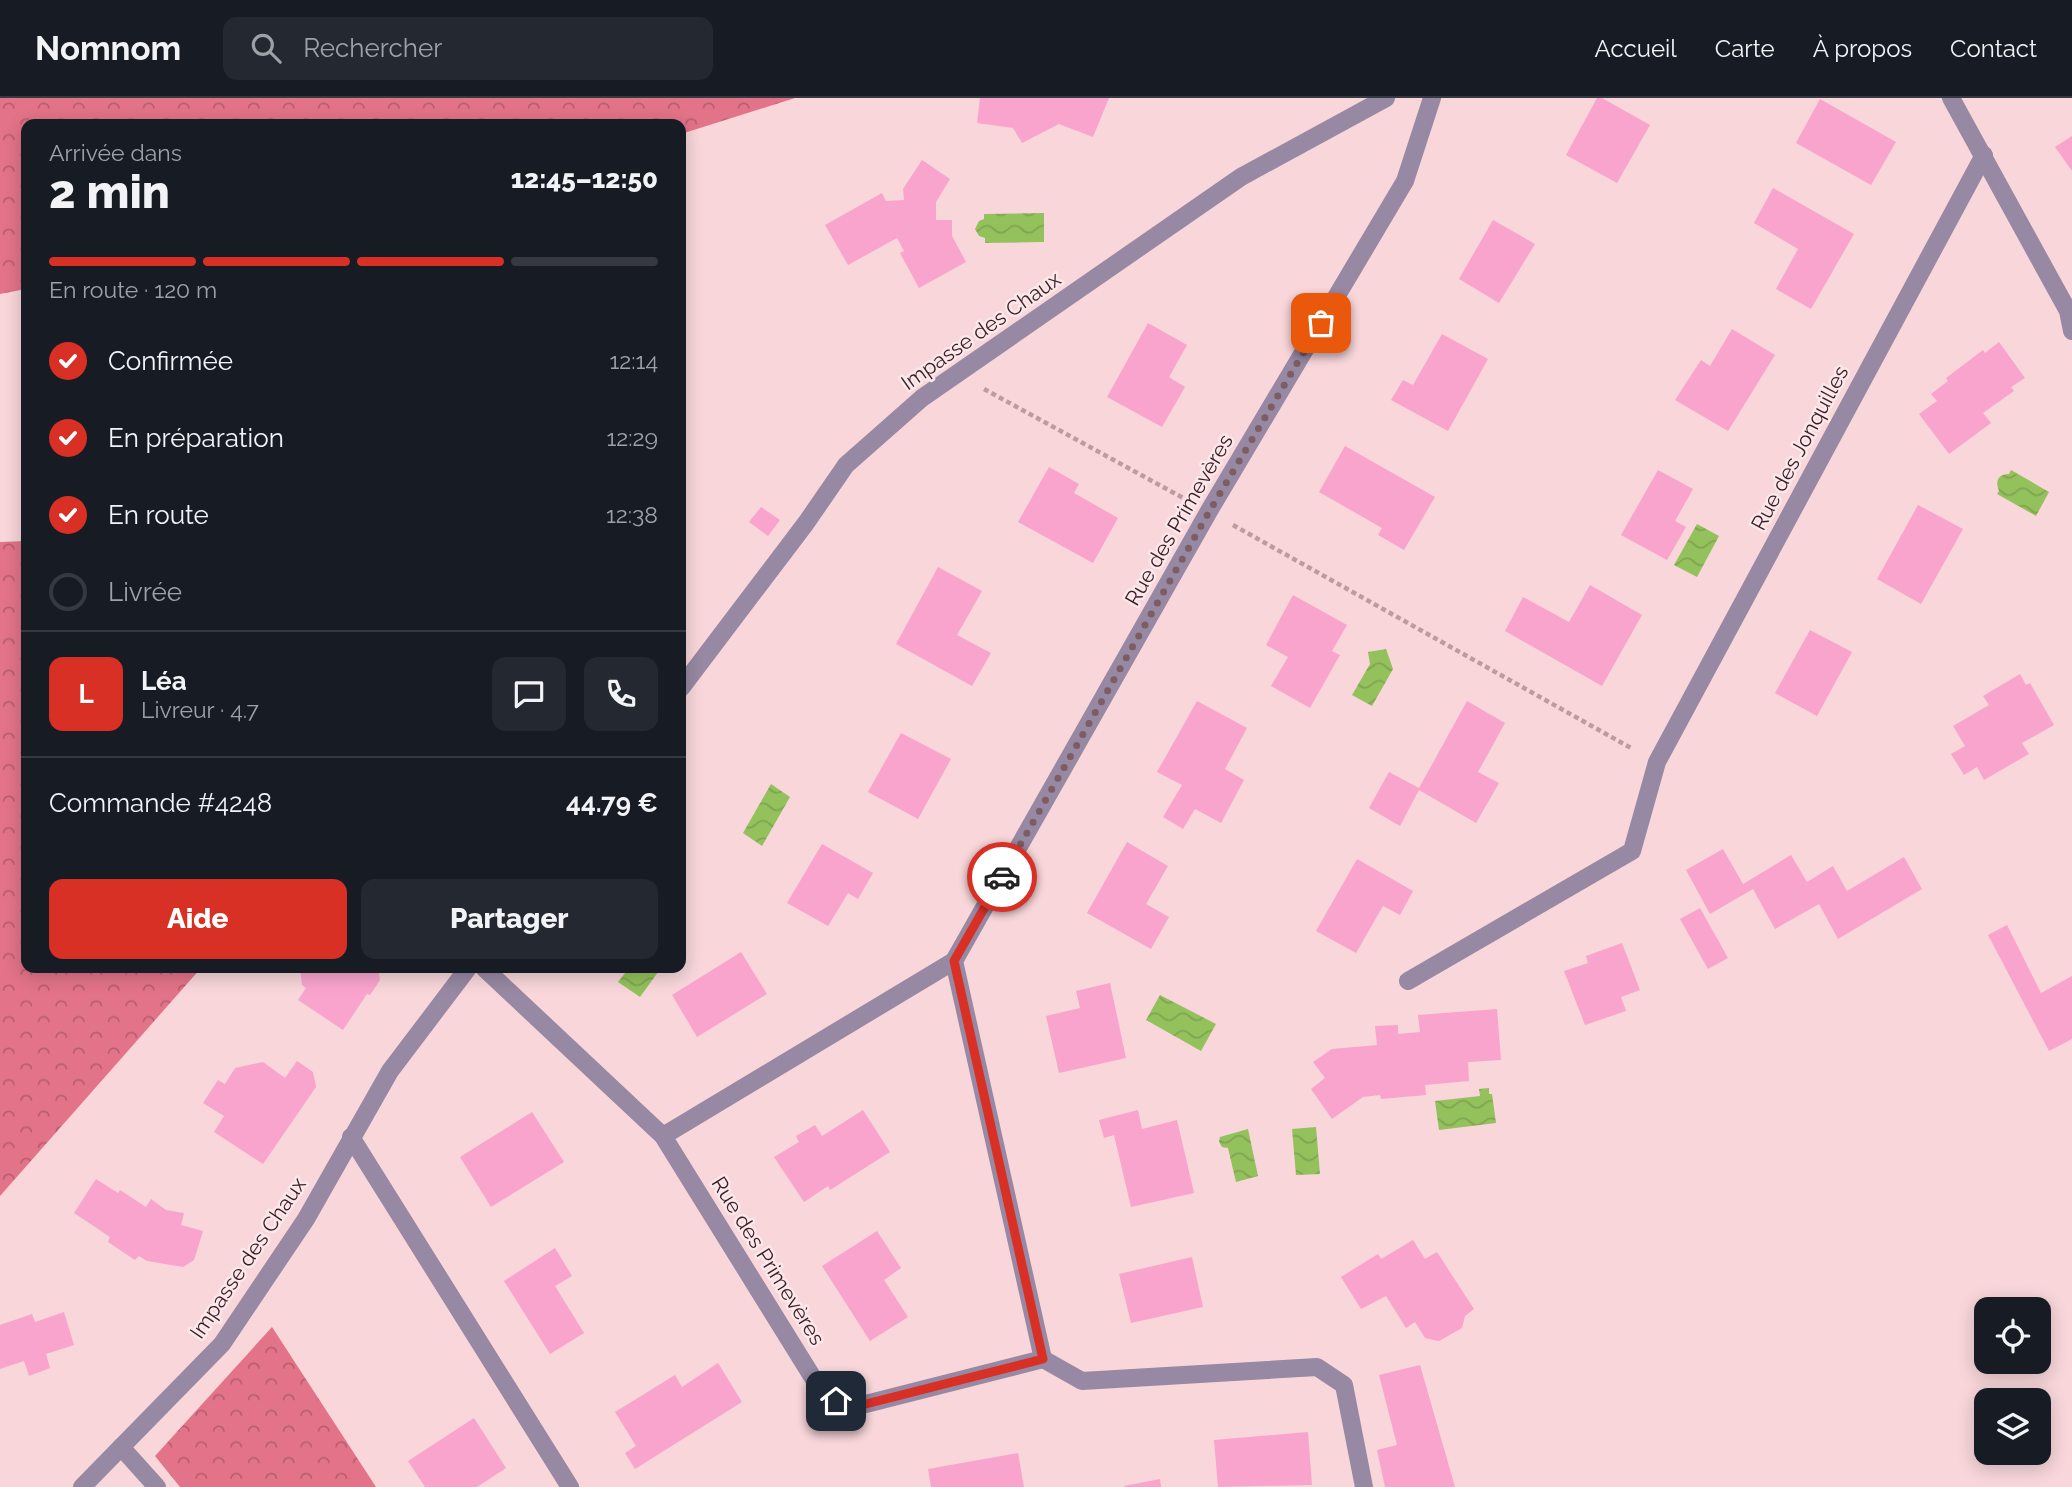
<!DOCTYPE html>
<html lang="fr">
<meta charset="utf-8">
<style>
body{margin:0;font-family:Raleway,sans-serif;background:#242831;color:#f1f3f6;height:100vh;display:flex;flex-direction:column;font-size:26px;white-space:nowrap}
*{box-sizing:border-box;margin:0}
p{font-size:23px;color:#9ea1a6}
.icon{flex:none;width:38px;height:38px;fill:none;stroke:currentColor;stroke-width:2;stroke-linecap:round;stroke-linejoin:round}
.map{position:relative;flex:1;overflow:hidden}
.side{position:absolute;left:21px;top:21px;width:665px;height:854px;display:flex;flex-direction:column;background:#171b24;border-radius:14px;box-shadow:0 4px 18px #0003}
.side>*{flex:none}
.buttons{position:absolute;left:1974px;top:1199px;display:grid;gap:14px}
.buttons a{display:grid;place-items:center;width:77px;height:77px;border-radius:14px;background:#171b24;box-shadow:0 4px 18px #0003;font-size:35px}
.pin{position:absolute;display:grid;place-items:center;width:60px;height:60px;color:#fff;margin:-30px;border-radius:14px;box-shadow:0 4px 10px #0006}
.courier{position:absolute;display:grid;place-items:center;width:70px;height:70px;margin:-35px;border:5px solid #d93025;border-radius:50%;background:#fff;color:#222;box-shadow:0 2px 9px #0007}
.head em{font-style:normal;font-weight:800}
.head div{display:flex;flex-direction:column-reverse}
.head{display:flex;align-items:center;justify-content:space-between;height:119px;padding:0 28px}
h1{font-size:46px;font-weight:800;line-height:52px}
.bar{display:grid;grid-template-columns:repeat(4,1fr);gap:10px 7px;align-content:center;height:84px;padding:0 28px}
.bar i{height:9px;border-radius:5px;background:#363941}
.bar .selected{background:#d93025}
.bar p{grid-column:span 4}
.line{display:flex;align-items:center;gap:18px;padding:0 28px;border-top:2px solid #363941}
.line div{flex:1}
.round{display:grid;place-items:center;flex:none;width:74px;height:74px;border-radius:14px;background:#242831}
ol{padding:0 28px;list-style:none}
li{display:flex;align-items:center;gap:21px;height:77px}
li p{margin-inline-start:auto}
li .icon{padding:7px;border-radius:50%;background:#d93025;color:#fff;stroke-width:4}
li:last-child{color:#9ea1a6}
li i{width:38px;height:38px;border:4px solid #363941;border-radius:50%}
.cta{display:flex;gap:14px;margin-top:auto;padding:14px 28px}
.cta a{flex:1;height:80px;border-radius:14px;background:#d93025;color:#fff;font-size:28px;font-weight:800;line-height:80px;text-align:center}
.cta a+a{background:#242831;color:#f1f3f6}
header{display:flex;align-items:center;gap:42px;box-sizing:border-box;height:98px;padding:0 35px;background:#171b24;border-bottom:2px solid #363941}
header strong{font-size:33px}
nav{display:flex;gap:38px;margin-inline-start:auto;font-size:24px}
.search{width:490px;height:63px;background:#242831;display:flex;align-items:center;gap:18px;box-sizing:border-box;padding:0 24px;border-radius:14px;color:#9ea1a6;font-size:26px}
.map>svg:first-child{display:block}
.forest{fill:url(#forest-crowns)}
.water{fill:url(#water-waves)}
.building{fill:#f9a4cd}
.lines{fill:none;stroke-linecap:round;stroke-linejoin:round}
.path{stroke:#bd9ca1;stroke-width:4.5;stroke-dasharray:5 3.5;stroke-linecap:butt}
.minor{stroke:#9788a3;stroke-width:18}
.done{stroke:#7d5d62;stroke-width:7;stroke-dasharray:0 12.6}
.route{stroke:#d93025;stroke-width:9}
.labels{text-anchor:middle;stroke-width:5;stroke-linejoin:round;paint-order:stroke}
.street-label{font-size:21px;fill:#3b1c22;stroke:#fae8ea}
</style>
<header>
<strong>Nomnom</strong>
<div class="search"><svg class="icon" aria-label="search" viewBox="0 0 24 24"><circle cx="10" cy="10" r="6"/><path d="M15 15l6 6"/></svg>Rechercher</div>
<nav><a>Accueil</a><a>Carte</a><a>À propos</a><a>Contact</a></nav>
</header>
<div class="map">
<svg width="2072" height="1389" viewBox="0 0 2072 1389">
<defs>
<pattern id="forest-crowns" width="20" height="18" patternUnits="userSpaceOnUse" patternTransform="scale(1.75)"><rect width="20" height="18" fill="#e37388"/><path d="M2 6a3 3 0 1 1 6 0M12 15a3 3 0 1 1 6 0" fill="none" stroke="#b95e6f"/></pattern>
<pattern id="water-waves" width="16" height="10" patternUnits="userSpaceOnUse" patternTransform="scale(1.75)"><rect width="16" height="10" fill="#93c15c"/><path d="M0 5q4-4 8 0t8 0" fill="none" stroke="#80a550"/></pattern>
</defs>
<rect width="100%" height="100%" fill="#f8d6da"/>
<g class="forest">
<polygon points="0,0 795,0 681,36 681,26 26,26 26,191 0,196"/>
<polygon points="26,443 26,870 201,870 0,1098 0,444"/>
<polygon points="272,1229 376,1389 180,1389 155,1358"/>
</g>
<g class="water">
<polygon points="1044,115 1044,144 985,145 985,140 979,138 975,131 979,123 984,121 984,116"/>
<path d="M2011 372 2049 394 2036 418 1997 396 1999 393C1995 383 1998 376 2009 376Z"/>
<polygon points="1697,426 1719,438 1697,479 1674,467"/>
<polygon points="1386,551 1393,571 1372,608 1352,597 1370,566 1368,554"/>
<polygon points="771,686 790,699 762,748 743,735"/>
<polygon points="629,870 661,870 640,899 618,884"/>
<polygon points="1160,897 1216,926 1201,953 1146,922"/>
<polygon points="1489,990 1489,996 1492,996 1496,1025 1439,1032 1435,1003 1480,998 1479,991"/>
<polygon points="1316,1029 1320,1076 1296,1077 1292,1031"/>
<polygon points="1248,1031 1258,1078 1236,1084 1228,1050 1222,1049 1219,1044 1220,1039"/>
</g>
<g class="building">
<polygon points="980,0 1109,0 1093,39 1059,26 1022,45 1013,30 977,25"/>
<polygon points="1597,0 1602,0 1650,27 1617,85 1566,57"/>
<polygon points="1820,1 1896,44 1871,87 1796,45"/>
<polygon points="2072,38 2072,73 2055,49"/>
<polygon points="922,62 950,81 936,104 936,122 952,122 952,138 966,164 919,190 900,155 904,153 897,140 848,167 825,127 882,95 886,103 904,102 903,91"/>
<polygon points="1773,90 1854,136 1811,211 1776,191 1798,151 1754,125"/>
<polygon points="1493,122 1535,146 1499,205 1459,181"/>
<polygon points="1148,225 1187,247 1169,279 1185,289 1162,329 1107,299"/>
<polygon points="1732,231 1775,257 1728,333 1675,302 1701,262 1710,268"/>
<polygon points="1442,236 1488,261 1448,333 1391,302 1403,282 1413,287"/>
<polygon points="1999,244 2025,280 2011,289 2014,293 1983,315 1991,325 1949,356 1919,316 1937,303 1931,296 1948,283 1946,280 1983,252 1985,255"/>
<polygon points="1345,348 1435,399 1404,452 1378,437 1382,430 1319,394"/>
<polygon points="1049,369 1079,386 1074,395 1118,420 1093,465 1018,424"/>
<polygon points="1658,372 1693,391 1675,423 1686,429 1667,462 1621,437"/>
<polygon points="1918,407 1963,431 1921,506 1877,481"/>
<polygon points="761,409 780,422 768,438 749,424"/>
<polygon points="938,469 982,493 957,537 991,555 972,588 896,546"/>
<polygon points="1590,487 1642,517 1602,588 1505,533 1523,499 1569,524"/>
<polygon points="1293,497 1347,527 1332,553 1340,557 1310,610 1271,588 1288,559 1266,547"/>
<polygon points="1810,532 1852,554 1817,618 1775,595"/>
<polygon points="2020,576 2026,587 2030,585 2054,627 2022,645 2029,656 1984,682 1977,669 1964,677 1951,656 1965,648 1953,628 1989,607 1983,598"/>
<polygon points="1197,603 1247,630 1225,671 1244,682 1221,725 1195,711 1183,731 1163,719 1182,687 1157,674"/>
<polygon points="1467,603 1505,625 1478,674 1499,685 1476,725 1419,692 1400,728 1369,710 1389,674 1419,690"/>
<polygon points="901,635 951,661 918,721 868,694"/>
<polygon points="1127,744 1168,768 1146,806 1169,819 1151,851 1087,815"/>
<polygon points="822,746 873,775 858,801 848,795 828,828 787,805"/>
<polygon points="1723,751 1743,786 1791,757 1807,784 1833,768 1847,793 1904,759 1922,791 1838,841 1819,806 1775,831 1753,791 1710,816 1686,772"/>
<polygon points="1357,761 1413,793 1400,817 1383,808 1356,855 1316,833"/>
<polygon points="1700,810 1728,860 1708,871 1680,821"/>
<polygon points="2007,827 2041,895 2072,878 2072,941 2049,953 1988,837"/>
<polygon points="1622,845 1640,892 1621,899 1626,913 1585,927 1564,873 1588,865 1586,858"/>
<polygon points="741,854 767,896 697,939 672,897"/>
<polygon points="300,870 378,870 380,882 370,897 367,896 343,932 298,902 306,890 302,887"/>
<polygon points="1110,885 1126,960 1059,975 1046,918 1080,910 1076,893"/>
<polygon points="1497,911 1501,962 1468,964 1469,983 1425,987 1426,997 1381,1001 1380,997 1363,999 1332,1021 1311,991 1325,980 1313,964 1332,951 1377,947 1375,928 1398,927 1398,936 1420,934 1418,917"/>
<polygon points="297,963 313,974 316,989 263,1066 214,1034 224,1018 203,1005 218,982 225,986 235,970 263,964 285,980"/>
<polygon points="863,1012 890,1054 830,1092 828,1088 804,1104 774,1059 799,1044 796,1038 815,1027 822,1038"/>
<polygon points="1138,1012 1142,1031 1177,1022 1194,1095 1131,1109 1114,1037 1104,1040 1099,1022"/>
<polygon points="532,1014 564,1064 491,1109 460,1059"/>
<polygon points="96,1081 118,1095 120,1092 146,1109 151,1101 166,1112 184,1115 181,1127 203,1133 194,1162 183,1169 147,1163 139,1158 135,1162 108,1144 110,1139 74,1115"/>
<polygon points="877,1133 901,1170 884,1182 908,1219 870,1243 822,1168"/>
<polygon points="1413,1142 1425,1161 1437,1154 1474,1211 1465,1218 1462,1230 1439,1243 1425,1240 1415,1224 1406,1230 1386,1198 1361,1211 1341,1179 1378,1156 1381,1161"/>
<polygon points="555,1150 572,1178 555,1188 584,1235 550,1256 504,1183"/>
<polygon points="1192,1159 1203,1209 1131,1225 1119,1176"/>
<polygon points="64,1214 74,1247 46,1256 50,1270 29,1278 24,1263 0,1271 0,1227 32,1216 35,1224"/>
<polygon points="718,1265 742,1304 635,1371 625,1355 636,1348 615,1314 675,1277 682,1289"/>
<polygon points="1420,1267 1455,1389 1385,1389 1377,1352 1397,1347 1379,1277"/>
<polygon points="474,1320 506,1370 477,1389 425,1389 408,1363"/>
<polygon points="1308,1334 1312,1387 1218,1389 1214,1342"/>
<polygon points="1018,1355 1024,1389 931,1389 928,1371"/>
<polygon points="1160,1381 1161,1389 1124,1389 1124,1388"/>
</g>
<g class="lines">
<g class="path">
<polyline points="984,291 1185,401"/>
<polyline points="1233,427 1631,650"/>
</g>
<g class="minor">
<polyline points="1951,0 2068,213 2072,233"/>
<polyline points="681,590 806,425 846,367 922,300 1241,79 1386,0"/>
<polyline points="954,863 1209,413 1405,83 1432,0"/>
<polyline points="484,870 663,1038 823,1296 850,1310 1043,1261 954,863 663,1038"/>
<polyline points="1408,883 1632,753 1657,664 1984,57"/>
<polyline points="351,1039 570,1389"/>
<polyline points="1043,1261 1082,1283 1317,1269 1344,1287 1364,1389"/>
<polyline points="121,1349 157,1389"/>
<polyline points="82,1389 222,1246 306,1121 390,973 468,870"/>
</g>
</g>
<g class="lines">
<polyline class="done" points="1002,779 1209,414 1321,225"/>
<polyline class="route" points="836,1303 850,1310 1043,1261 954,863 1002,779"/>
</g>
<g class="labels">
<g class="street-label">
<text transform="translate(981 233) rotate(-35)" y="7">Impasse des Chaux</text>
<text transform="translate(1800 350) rotate(-62)" y="7">Rue des Jonquilles</text>
<text transform="translate(1179 422) rotate(-60)" y="7">Rue des Primevères</text>
<text transform="translate(248 1160) rotate(-56)" y="7">Impasse des Chaux</text>
<text transform="translate(768 1163) rotate(58)" y="7">Rue des Primevères</text>
</g>
</g>
</svg>
<div class="buttons">
<a><svg class="icon" aria-label="locate" viewBox="0 0 24 24"><circle cx="12" cy="12" r="6"/><path d="M12 2v4M12 18v4M2 12h4M18 12h4"/></svg></a>
<a><svg class="icon" aria-label="layers" viewBox="0 0 24 24"><path d="M12 4l9 5-9 5-9-5zM3 14l9 5 9-5"/></svg></a>
</div>
<div class="pin" style="left:1321px;top:225px;background:#ea580c"><svg class="icon" aria-label="bag" viewBox="0 0 24 24"><path d="M5 8h14l-1 12H6zM9 8a3 3 0 0 1 6 0"/></svg></div>
<div class="pin" style="left:836px;top:1303px;background:#1f2937"><svg class="icon" aria-label="home" viewBox="0 0 24 24"><path d="M3 11l9-7 9 7M6 9v11h12V9"/></svg></div>
<div class="courier" style="left:1002px;top:779px"><svg class="icon" aria-label="car" viewBox="0 0 24 24"><path d="M5 17H2v-5l4-1 3-4h7l3 4 3 1v5h-3M9 17h6M6 11h13"/><circle cx="7" cy="17" r="2"/><circle cx="17" cy="17" r="2"/></svg></div>
<section class="side">
<div class="head"><div><h1>2 min</h1><p>Arrivée dans</p></div><em>12:45–12:50</em></div>
<div class="bar"><i class="selected"></i><i class="selected"></i><i class="selected"></i><i></i><p>En route · 120 m</p></div>
<ol>
<li><svg class="icon" aria-label="check" viewBox="0 0 24 24"><path d="M5 12l5 5 9-10"/></svg>Confirmée<p>12:14</p></li>
<li><svg class="icon" aria-label="check" viewBox="0 0 24 24"><path d="M5 12l5 5 9-10"/></svg>En préparation<p>12:29</p></li>
<li><svg class="icon" aria-label="check" viewBox="0 0 24 24"><path d="M5 12l5 5 9-10"/></svg>En route<p>12:38</p></li>
<li><i></i>Livrée</li>
</ol>
<div class="line" style="height:126px"><b class="round" style="background:#d93025;color:#fff">L</b><div><b>Léa</b><p>Livreur · 4.7</p></div><a class="round"><svg class="icon" aria-label="chat" viewBox="0 0 24 24"><path d="M4 5h16v11H9l-5 4z"/></svg></a><a class="round"><svg class="icon" aria-label="phone" viewBox="0 0 24 24"><path d="M5 4h4l2 5-3 2q2 4 5 5l2-3 5 2v4C11 20 4 13 5 4z"/></svg></a></div>
<div class="line" style="height:91px"><div>Commande #4248</div><b>44.79 €</b></div>
<div class="cta"><a>Aide</a><a>Partager</a></div>
</section>
</div>
